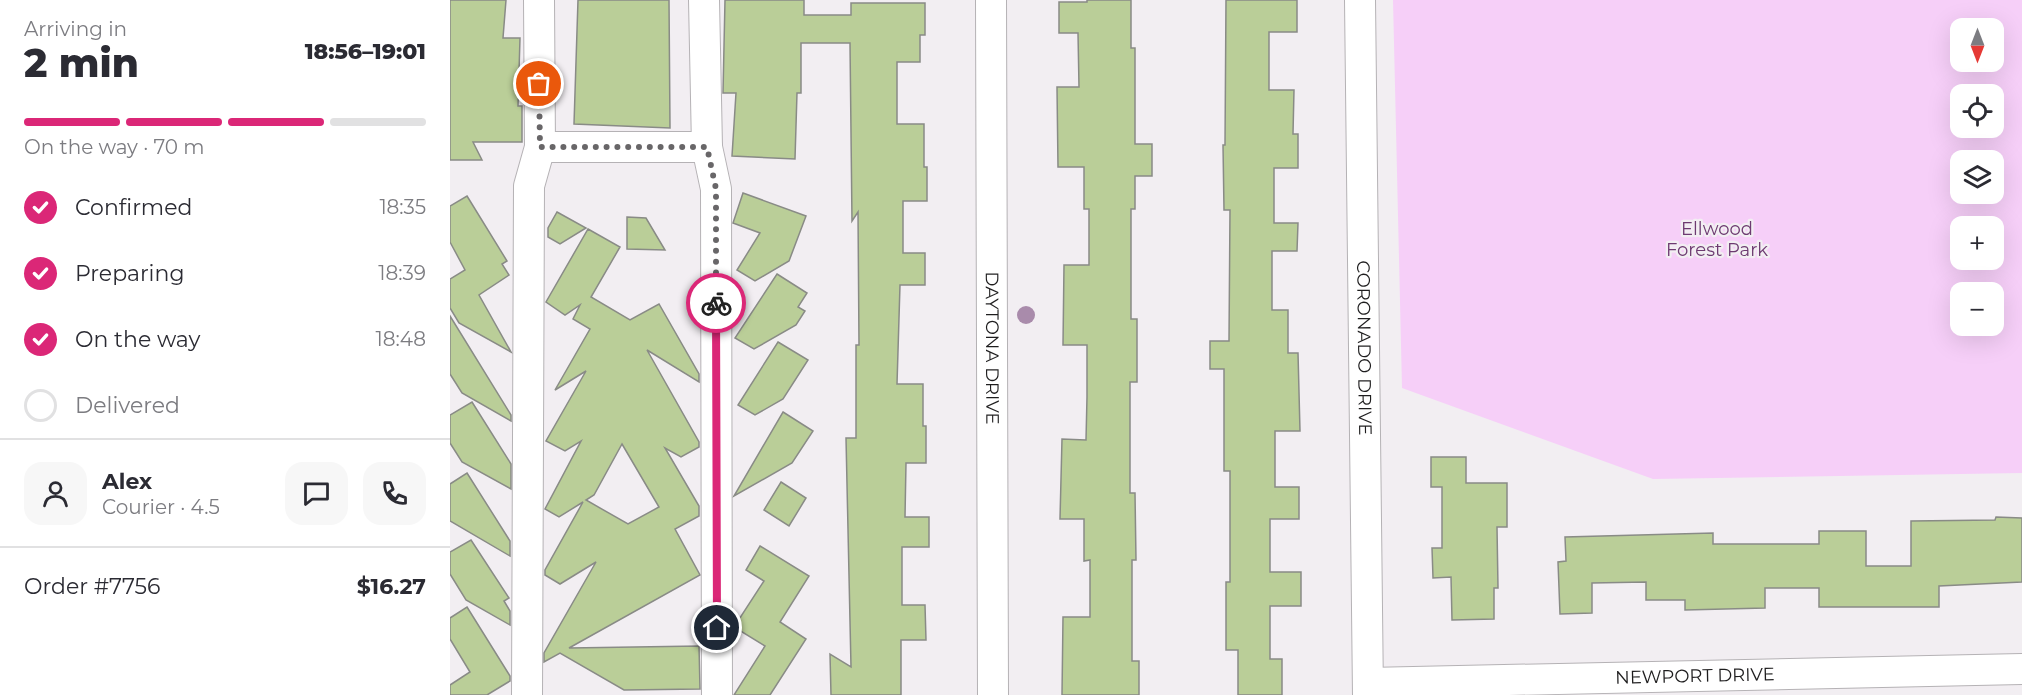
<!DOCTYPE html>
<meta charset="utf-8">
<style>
body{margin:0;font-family:Montserrat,sans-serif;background:#f7f7f7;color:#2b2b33;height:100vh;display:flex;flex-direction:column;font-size:22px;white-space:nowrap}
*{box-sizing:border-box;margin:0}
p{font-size:20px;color:#7c7c81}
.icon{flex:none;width:33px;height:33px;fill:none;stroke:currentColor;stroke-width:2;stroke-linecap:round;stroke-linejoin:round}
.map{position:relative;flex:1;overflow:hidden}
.side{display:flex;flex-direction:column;background:#fff;width:450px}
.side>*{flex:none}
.needle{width:39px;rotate:180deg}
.fabs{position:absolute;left:1500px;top:18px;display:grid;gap:12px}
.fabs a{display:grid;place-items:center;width:54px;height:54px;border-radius:12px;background:#fff;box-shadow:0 6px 24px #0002;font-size:30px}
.pin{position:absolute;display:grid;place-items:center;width:51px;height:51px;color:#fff;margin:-26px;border:3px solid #fff;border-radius:50%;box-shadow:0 2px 6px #0007}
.courier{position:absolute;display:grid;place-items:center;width:60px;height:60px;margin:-30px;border:4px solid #db2777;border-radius:50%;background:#fff;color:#222;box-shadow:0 2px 8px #0007}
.summary em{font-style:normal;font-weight:800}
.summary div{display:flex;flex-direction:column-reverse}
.summary{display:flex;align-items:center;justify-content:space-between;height:102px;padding:0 24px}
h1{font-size:39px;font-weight:800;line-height:45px}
.bar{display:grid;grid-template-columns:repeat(4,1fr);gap:9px 6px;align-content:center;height:72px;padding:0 24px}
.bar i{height:8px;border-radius:4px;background:#e1e1e2}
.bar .active{background:#db2777}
.bar p{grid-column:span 4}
.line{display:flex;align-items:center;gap:15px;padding:0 24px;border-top:2px solid #e1e1e2}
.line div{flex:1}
.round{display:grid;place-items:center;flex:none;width:63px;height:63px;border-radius:18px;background:#f7f7f7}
ol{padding:0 24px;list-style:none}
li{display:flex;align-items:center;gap:18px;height:66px}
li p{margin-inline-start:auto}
li .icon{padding:6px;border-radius:50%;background:#db2777;color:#fff;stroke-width:4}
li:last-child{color:#7c7c81}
li i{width:33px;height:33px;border:3px solid #e1e1e2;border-radius:50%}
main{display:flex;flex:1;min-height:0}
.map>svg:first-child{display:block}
.green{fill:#f6cff8;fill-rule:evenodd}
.building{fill:#bace98;stroke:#898b86;stroke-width:1.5;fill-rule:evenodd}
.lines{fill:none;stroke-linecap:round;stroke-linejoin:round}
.minor-casing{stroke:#b5b2b5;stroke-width:32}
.minor{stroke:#fff;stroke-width:30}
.tree{fill:#a98bab}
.done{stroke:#686668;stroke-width:6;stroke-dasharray:0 10.8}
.route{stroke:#db2777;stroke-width:8}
.labels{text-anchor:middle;stroke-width:4.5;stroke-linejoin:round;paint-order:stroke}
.park-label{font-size:18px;fill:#6d3a71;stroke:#f2eef2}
.street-label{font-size:18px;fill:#1e1d1e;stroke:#f2eef2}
</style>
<main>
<section class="side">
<div class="summary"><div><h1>2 min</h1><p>Arriving in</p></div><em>18:56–19:01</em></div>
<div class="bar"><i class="active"></i><i class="active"></i><i class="active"></i><i></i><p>On the way · 70 m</p></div>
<ol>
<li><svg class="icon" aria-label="check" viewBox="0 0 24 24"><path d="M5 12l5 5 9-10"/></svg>Confirmed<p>18:35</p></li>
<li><svg class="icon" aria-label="check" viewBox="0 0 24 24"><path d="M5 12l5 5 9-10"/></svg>Preparing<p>18:39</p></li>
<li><svg class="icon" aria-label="check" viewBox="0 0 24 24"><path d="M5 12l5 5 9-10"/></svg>On the way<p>18:48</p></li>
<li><i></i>Delivered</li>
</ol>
<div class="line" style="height:108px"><a class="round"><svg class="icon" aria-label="person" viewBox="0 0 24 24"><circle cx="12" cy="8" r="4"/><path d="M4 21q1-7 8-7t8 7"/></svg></a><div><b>Alex</b><p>Courier · 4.5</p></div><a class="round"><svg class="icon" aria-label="chat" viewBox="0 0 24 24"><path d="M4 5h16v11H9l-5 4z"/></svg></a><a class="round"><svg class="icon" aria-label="phone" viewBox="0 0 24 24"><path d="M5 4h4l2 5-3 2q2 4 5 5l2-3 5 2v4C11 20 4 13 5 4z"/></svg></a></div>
<div class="line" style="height:78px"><div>Order #7756</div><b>$16.27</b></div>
</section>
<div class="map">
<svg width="1572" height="695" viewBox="0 0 1572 695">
<rect width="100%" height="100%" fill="#f2eef2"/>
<path class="green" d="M943 0H1572V473L1203 479 952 388ZM1510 28H1544V62H1510ZM1510 94H1544V128H1510ZM1544 160V194H1510V160ZM1510 226H1544V260H1510ZM1510 292H1544V326H1510Z"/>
<g class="building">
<polygon points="0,0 56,0 53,38 70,38 68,106 72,106 72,142 23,142 32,160 0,160"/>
<polygon points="128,0 219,0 220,128 124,124"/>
<polygon points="275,0 354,0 354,15 401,15 401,3 475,3 475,35 470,35 470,62 447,62 447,124 474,124 474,167 477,167 477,201 453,201 453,253 475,253 475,285 450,285 447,384 473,384 473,426 476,426 476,463 456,463 455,517 479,517 479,547 452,547 452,605 475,605 476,640 451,640 451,695 381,695 380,654 401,667 396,438 406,438 406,345 409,345 408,212 402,221 400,43 351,43 351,93 347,93 345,159 282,156 286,93 273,93"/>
<polygon points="637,0 681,0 681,48 685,48 685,144 702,144 702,176 685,176 685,209 681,209 681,319 687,319 687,382 680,382 680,493 685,493 686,560 682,560 682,661 689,661 689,695 612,695 613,617 640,617 640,560 634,561 634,519 610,519 612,439 636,440 637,397 637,345 613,345 614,265 639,265 639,209 634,209 634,167 608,167 607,87 629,87 628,33 609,33 609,2 637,2"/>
<polygon points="776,0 847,0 847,32 819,32 819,90 844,90 843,134 848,134 848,168 824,168 824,223 848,223 847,251 822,251 822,310 838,310 838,353 848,353 850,431 825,431 825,487 849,487 849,519 820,519 820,572 851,572 851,606 820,606 820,659 832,659 832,695 788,695 788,650 776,650 776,582 780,582 780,471 774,471 774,369 760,369 760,341 779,341 780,210 774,210 773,145 775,145"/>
<polygon points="293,193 356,216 339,261 305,281 287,270 310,233 283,223"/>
<polygon points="17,196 57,261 52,264 59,275 29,295 61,352 9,323 0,308 0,279 15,270 0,242 0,206"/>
<polygon points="107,212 136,228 110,244 98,237 98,228"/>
<polygon points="177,217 196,218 215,250 177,249"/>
<path d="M138 229 170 247 141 297 180 320 209 304 249 374V382L197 350 249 442V447L231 457 215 448 249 506V516L225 529 250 575 119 648 249 646 250 689 174 690 110 653 94 662V653L146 562 110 584 95 575V570L133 502 109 517 95 509 131 441 115 451 96 441 136 371 105 390 140 329 123 319 130 305 115 315 96 302ZM172 444 209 507 178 524 136 500 144 495Z"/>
<polygon points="327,274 357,293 348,307 355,311 346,325 304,349 285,338"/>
<polygon points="0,316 61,415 61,421 12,393 0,374"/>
<polygon points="328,342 358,360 333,399 305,415 288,405"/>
<polygon points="22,402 61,464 61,489 12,462 0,443 0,415"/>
<polygon points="333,412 363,431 342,463 284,496"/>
<polygon points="981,457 1016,457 1016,483 1057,483 1057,527 1047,527 1048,588 1044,588 1044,619 1002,620 1001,577 983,578 982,548 992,548 992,487 981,487"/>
<polygon points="17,473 60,541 60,556 0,521 0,484"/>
<polygon points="331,482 356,498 339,526 314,510"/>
<polygon points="1546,517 1572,518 1572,582 1489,586 1489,607 1369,607 1369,588 1315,588 1315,608 1235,610 1235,600 1196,600 1196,582 1142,583 1142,613 1110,614 1108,562 1116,561 1115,537 1263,533 1263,544 1369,544 1369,531 1416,531 1416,566 1461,566 1461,521 1545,520"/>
<polygon points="21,540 59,598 54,601 60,611 60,625 16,600 0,574 0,552"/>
<polygon points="310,546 359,576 330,622 356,639 320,695 284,695 315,646 284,627 314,581 296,570"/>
<polygon points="17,607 60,676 60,681 37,695 0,695 0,685 20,672 0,639 0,618"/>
</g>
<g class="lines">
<defs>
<g id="minor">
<polyline points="254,0 257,147 266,189 267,695"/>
<path id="s1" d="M541 0 543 695"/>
<path id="s2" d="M910 0 918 695"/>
<polyline points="90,147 257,147"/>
<path id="s3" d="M918 683 1572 669"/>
<polyline points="77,695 79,186 90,147 89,0"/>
</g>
</defs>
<use href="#minor" class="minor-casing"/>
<use href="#minor" class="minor"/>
</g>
<circle class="tree" cx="576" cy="315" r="9"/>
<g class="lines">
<polyline class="done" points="89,84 90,147 257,147 266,189 266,303"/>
<polyline class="route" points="266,303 267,628"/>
</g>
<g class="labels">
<g class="park-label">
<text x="1267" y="235">Ellwood<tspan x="1267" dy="21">Forest Park</tspan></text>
</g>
<g class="street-label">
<text dy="6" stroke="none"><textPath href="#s1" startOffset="348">DAYTONA DRIVE</textPath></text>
<text dy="6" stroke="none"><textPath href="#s2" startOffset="348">CORONADO DRIVE</textPath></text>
<text dy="6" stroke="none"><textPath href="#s3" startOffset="327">NEWPORT DRIVE</textPath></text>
</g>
</g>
</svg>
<div class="fabs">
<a><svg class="needle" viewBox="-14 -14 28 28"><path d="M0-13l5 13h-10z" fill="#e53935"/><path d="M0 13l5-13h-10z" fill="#7c7c81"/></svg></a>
<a><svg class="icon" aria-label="locate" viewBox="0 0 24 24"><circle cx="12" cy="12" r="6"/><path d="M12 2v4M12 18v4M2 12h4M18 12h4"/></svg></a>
<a><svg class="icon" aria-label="layers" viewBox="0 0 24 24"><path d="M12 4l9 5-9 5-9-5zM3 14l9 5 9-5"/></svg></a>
<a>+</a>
<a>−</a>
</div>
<div class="pin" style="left:89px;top:84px;background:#ea580c"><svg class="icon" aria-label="bag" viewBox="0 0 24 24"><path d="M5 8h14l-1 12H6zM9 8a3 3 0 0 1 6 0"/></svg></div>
<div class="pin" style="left:267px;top:628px;background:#1f2937"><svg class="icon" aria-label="home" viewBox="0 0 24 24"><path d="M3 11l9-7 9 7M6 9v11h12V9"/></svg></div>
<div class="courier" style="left:266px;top:303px"><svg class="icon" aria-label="bike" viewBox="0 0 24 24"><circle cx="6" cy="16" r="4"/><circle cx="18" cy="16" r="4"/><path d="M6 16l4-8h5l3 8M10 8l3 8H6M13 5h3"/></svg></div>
</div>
</main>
